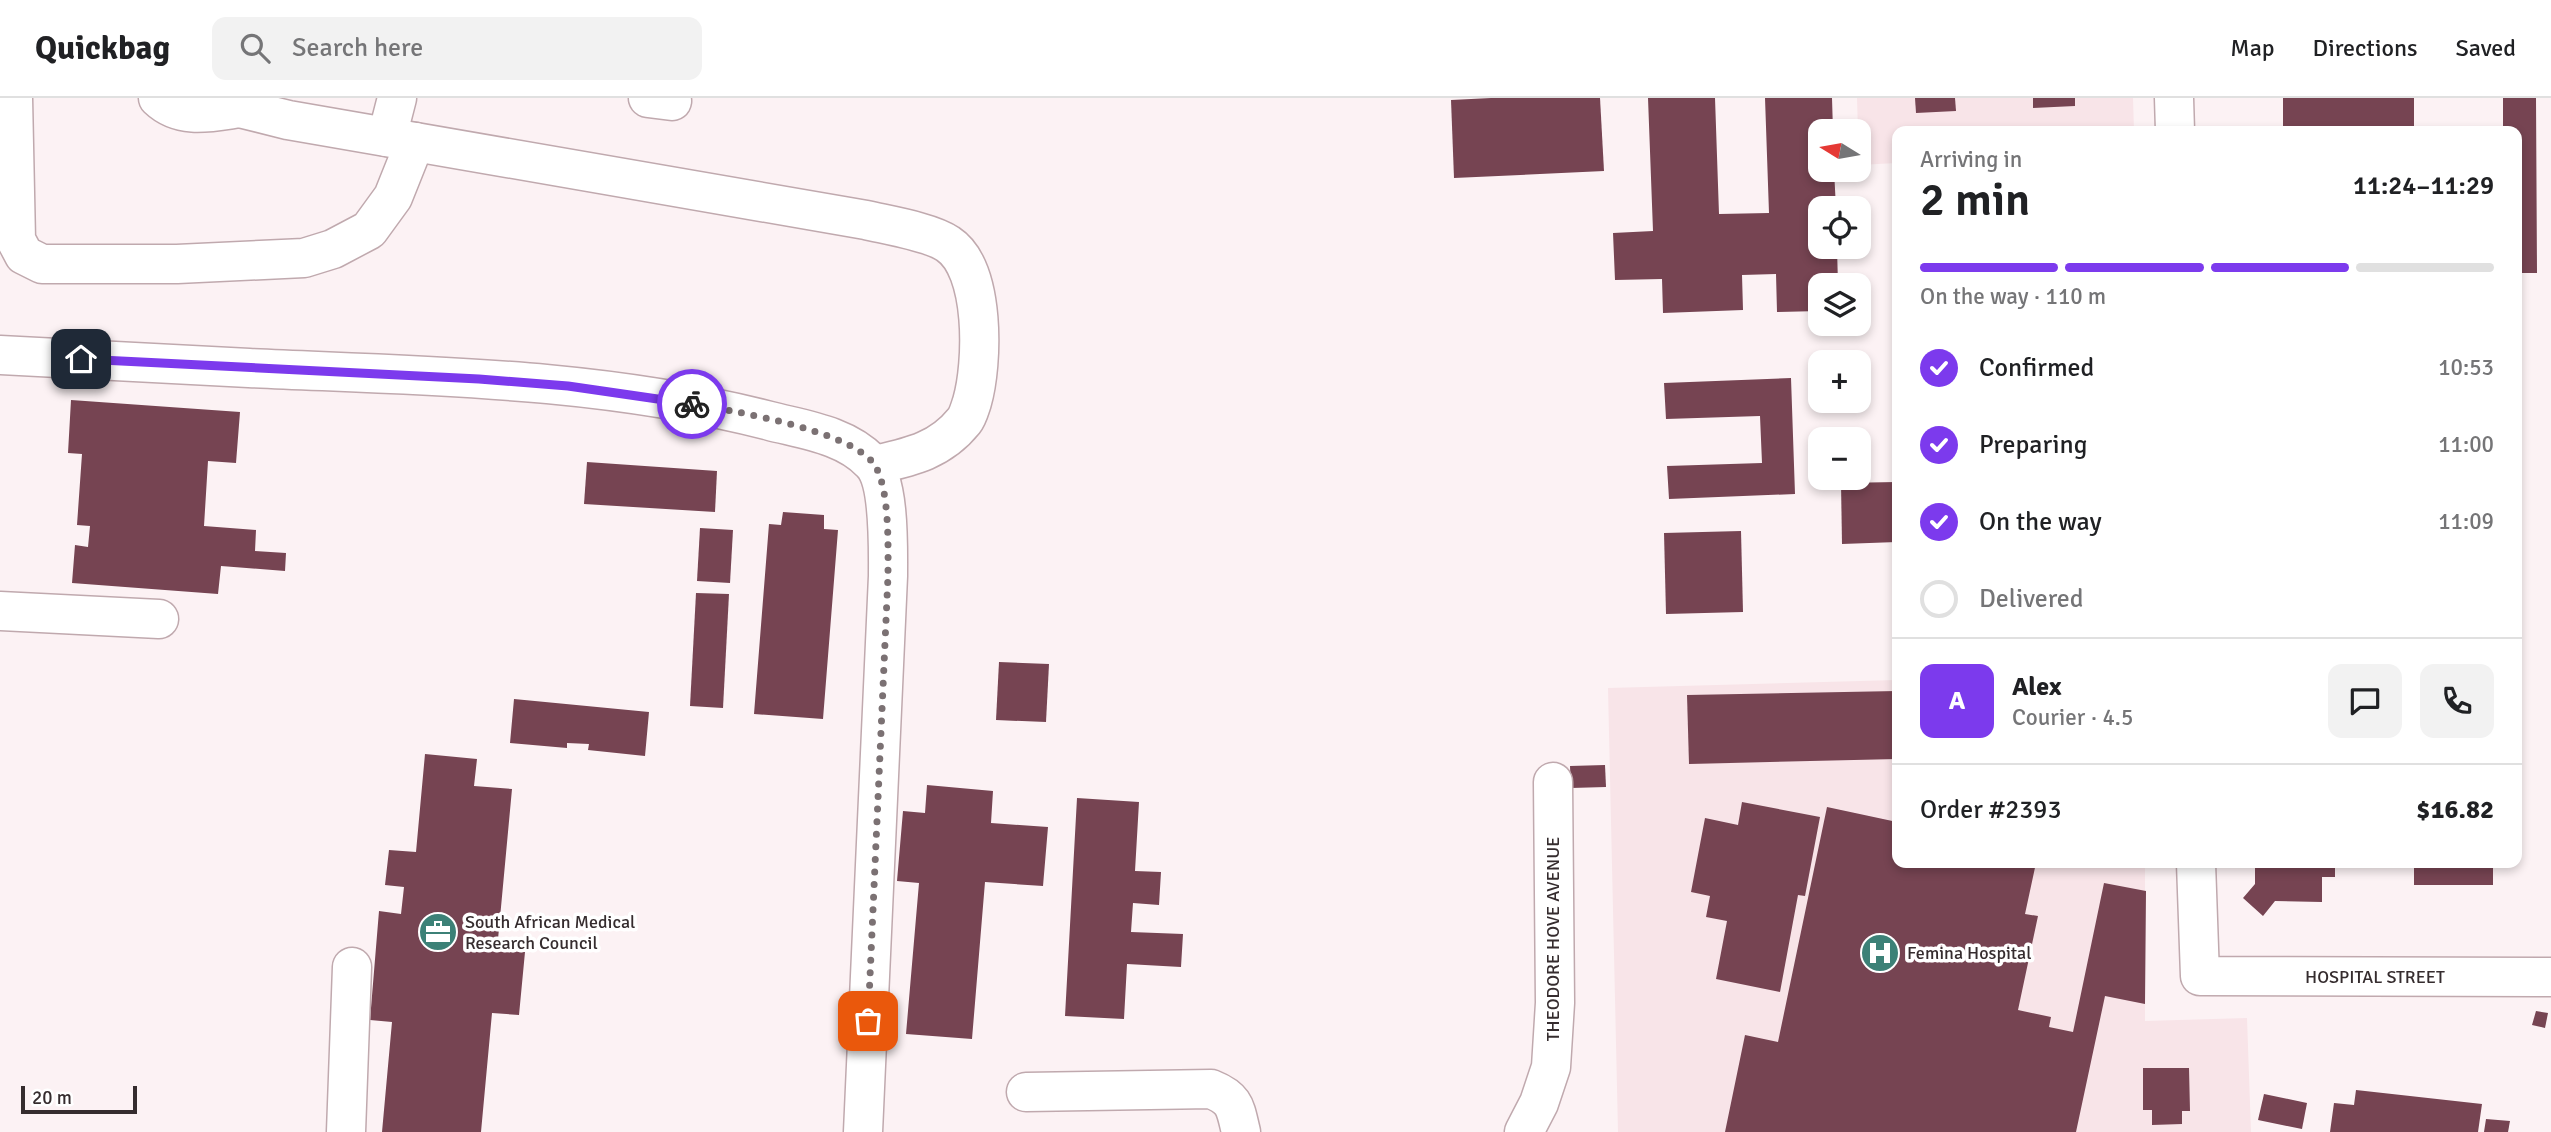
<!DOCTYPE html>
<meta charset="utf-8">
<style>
body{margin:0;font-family:Signika,sans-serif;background:#f2f2f2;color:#202124;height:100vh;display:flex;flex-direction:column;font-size:26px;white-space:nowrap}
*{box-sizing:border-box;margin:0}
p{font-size:23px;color:#757577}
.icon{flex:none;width:38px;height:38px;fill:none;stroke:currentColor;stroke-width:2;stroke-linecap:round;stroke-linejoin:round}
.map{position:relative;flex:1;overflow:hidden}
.sheet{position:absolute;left:1892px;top:28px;width:630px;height:742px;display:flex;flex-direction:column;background:#fff;border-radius:14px;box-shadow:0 4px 10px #0003}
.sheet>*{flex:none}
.needle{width:46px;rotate:281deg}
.buttons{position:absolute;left:1808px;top:21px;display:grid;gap:14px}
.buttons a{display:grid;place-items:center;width:63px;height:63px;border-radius:14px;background:#fff;box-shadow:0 4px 10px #0003;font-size:35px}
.scale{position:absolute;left:21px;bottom:18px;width:116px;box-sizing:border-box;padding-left:7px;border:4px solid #352c2e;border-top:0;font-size:19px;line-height:24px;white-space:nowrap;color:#352c2e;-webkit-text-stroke:5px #fff;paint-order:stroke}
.pin{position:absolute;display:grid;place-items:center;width:60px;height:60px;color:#fff;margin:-30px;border-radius:14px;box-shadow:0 4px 10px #0006}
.courier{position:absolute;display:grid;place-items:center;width:70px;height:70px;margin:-35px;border:5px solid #7c3aed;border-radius:50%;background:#fff;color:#222;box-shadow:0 2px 9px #0007}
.summary em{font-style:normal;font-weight:600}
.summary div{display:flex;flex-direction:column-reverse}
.summary{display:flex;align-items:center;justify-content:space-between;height:119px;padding:0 28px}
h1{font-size:46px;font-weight:600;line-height:52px}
.bar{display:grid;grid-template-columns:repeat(4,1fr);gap:10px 7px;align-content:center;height:84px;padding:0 28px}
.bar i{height:9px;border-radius:5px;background:#e0e0e0}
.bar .current{background:#7c3aed}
.bar p{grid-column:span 4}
.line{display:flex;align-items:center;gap:18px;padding:0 28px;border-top:2px solid #e0e0e0}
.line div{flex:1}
.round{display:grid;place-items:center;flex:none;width:74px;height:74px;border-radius:14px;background:#f2f2f2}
ol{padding:0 28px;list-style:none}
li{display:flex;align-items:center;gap:21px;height:77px}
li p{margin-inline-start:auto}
li .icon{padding:7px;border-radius:50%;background:#7c3aed;color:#fff;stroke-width:4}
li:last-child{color:#757577}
li i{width:38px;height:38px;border:4px solid #e0e0e0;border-radius:50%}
header{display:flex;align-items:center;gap:42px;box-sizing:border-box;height:98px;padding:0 35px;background:#fff;border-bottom:2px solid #e0e0e0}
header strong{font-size:33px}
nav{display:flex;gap:38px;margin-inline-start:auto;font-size:24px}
.search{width:490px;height:63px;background:#f2f2f2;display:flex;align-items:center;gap:18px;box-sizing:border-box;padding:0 24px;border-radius:14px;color:#757577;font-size:26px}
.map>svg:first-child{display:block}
.built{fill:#f8e4e8}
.building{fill:#764452}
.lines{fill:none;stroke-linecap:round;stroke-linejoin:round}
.minor-casing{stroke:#c0a9ae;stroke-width:41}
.minor{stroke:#fff;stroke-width:38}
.done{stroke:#7b7173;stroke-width:7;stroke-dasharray:0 12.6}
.route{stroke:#7c3aed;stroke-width:9}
.labels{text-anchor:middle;stroke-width:7;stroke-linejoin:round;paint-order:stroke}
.poi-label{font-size:18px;fill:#352c2e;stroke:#fff;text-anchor:start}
.street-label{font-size:18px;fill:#352c2e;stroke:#fff}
</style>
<header>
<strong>Quickbag</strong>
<div class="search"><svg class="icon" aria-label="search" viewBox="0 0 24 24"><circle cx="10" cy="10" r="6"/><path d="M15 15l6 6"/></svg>Search here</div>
<nav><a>Map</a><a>Directions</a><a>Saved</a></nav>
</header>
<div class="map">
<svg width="2551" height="1034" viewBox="0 0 2551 1034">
<rect width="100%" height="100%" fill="#fcf2f4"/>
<g class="built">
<polygon points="1857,0 2133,0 2134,33 1897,33 1897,65 1859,67"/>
<polygon points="1897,582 1897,765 2145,765 2145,923 2247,920 2251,1034 1618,1034 1608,590"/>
</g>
<g class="building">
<polygon points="1491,0 1600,0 1604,73 1454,80 1451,2"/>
<polygon points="1648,0 1715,0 1719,116 1769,115 1765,0 1832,0 1833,33 1820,33 1820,72 1834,72 1836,110 1820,110 1820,149 1837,149 1838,187 1820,187 1820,213 1777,214 1776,176 1742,177 1743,212 1663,215 1662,181 1615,182 1613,135 1653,133"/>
<polygon points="1915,0 1955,0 1956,13 1916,15"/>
<polygon points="2033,0 2075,0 2075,8 2033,10"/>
<rect x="2283" y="0" width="131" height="33"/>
<polygon points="2503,0 2536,0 2537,175 2516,175 2516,33 2503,33"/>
<polygon points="1791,280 1795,396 1669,401 1667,368 1762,365 1760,318 1666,321 1664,285"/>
<polygon points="71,302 240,314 236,365 208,363 204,428 256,432 255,453 286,455 285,473 221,468 218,496 72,485 75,447 88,449 90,428 77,427 82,356 68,355"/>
<polygon points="587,364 717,373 715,414 584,406"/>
<polygon points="1897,384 1897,444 1842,446 1841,385"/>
<polygon points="783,414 824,417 824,431 838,432 823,621 754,616 769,426 781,427"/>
<polygon points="700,430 733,432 730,485 697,483"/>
<polygon points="1741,433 1743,514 1666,516 1664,435"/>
<polygon points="696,495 729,496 723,610 690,608"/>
<polygon points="999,564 1049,566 1046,624 996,622"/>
<polygon points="1897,593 1897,661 1689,666 1687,597"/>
<polygon points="514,601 649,614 645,658 588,652 589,646 567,645 567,650 510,645"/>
<polygon points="425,656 477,661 474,688 512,691 497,852 525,854 519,917 492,915 481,1034 382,1034 392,924 370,922 379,813 401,816 404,789 385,787 389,752 416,754"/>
<polygon points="1605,667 1606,689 1571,690 1570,668"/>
<polygon points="927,687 993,693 991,725 1048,729 1043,788 985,784 972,941 906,936 919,785 897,783 903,713 925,715"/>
<polygon points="1077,700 1139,704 1135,773 1161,774 1159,807 1133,805 1131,834 1183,836 1181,869 1127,866 1124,921 1065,918"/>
<polygon points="1742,704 1820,719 1805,798 1798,797 1780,894 1716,881 1727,823 1706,819 1710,798 1691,794 1705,720 1738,727"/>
<polygon points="1827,709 1897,724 1897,765 2036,765 2025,816 2038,818 2018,912 2051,919 2049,929 2073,934 2104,785 2146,793 2145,906 2105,898 2076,1034 1725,1034 1745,937 1778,944"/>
<polygon points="2255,765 2335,765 2335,779 2322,779 2322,804 2275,803 2263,818 2243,800 2255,786"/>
<rect x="2414" y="765" width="79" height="22"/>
<polygon points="2536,913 2548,915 2545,930 2532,927"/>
<polygon points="2143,970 2189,970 2190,1013 2182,1013 2182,1026 2152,1027 2152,1012 2143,1012"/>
<polygon points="2356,992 2482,1006 2478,1034 2330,1034 2334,1005 2354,1007"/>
<polygon points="2264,996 2307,1005 2302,1031 2258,1022"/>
<polygon points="2486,1021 2510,1023 2508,1034 2484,1034"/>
</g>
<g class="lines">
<defs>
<g id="minor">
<polyline points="13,0 16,142 24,157 42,166 177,166 304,160 333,151 369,132 393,99 415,44"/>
<path d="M158 0C181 22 212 14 240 10"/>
<path d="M223 0 240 10 288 22 866 122C887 127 931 134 948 146 986 171 983 266 972 304 970 310 968 318 964 323 940 353 910 359 875 367"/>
<polyline points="648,0 672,3"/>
<polyline points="2174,0 2175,33"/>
<polyline points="387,39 397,0"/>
<path d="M0 257C83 261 166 266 249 270 423 278 600 279 770 323 805 332 845 337 871 364 890 382 888 452 888 478L863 1034"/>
<polyline points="0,513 159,521"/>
<polyline points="2196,765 2200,878 2551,879"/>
<path d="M1026 994 1211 991C1236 1001 1235 1010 1241 1034"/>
<polyline points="346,1034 352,869"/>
<polyline points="1524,1034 1539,1005 1551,969 1555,905 1553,684"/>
</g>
</defs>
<use href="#minor" class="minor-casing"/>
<use href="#minor" class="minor"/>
</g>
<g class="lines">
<path class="done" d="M692 306C734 313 849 332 874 366 890 389 888 450 888 478L868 923"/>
<polyline class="route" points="81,261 479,281 568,288 692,306"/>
</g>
<defs>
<symbol id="office-disc" viewBox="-11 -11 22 22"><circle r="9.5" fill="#3c8177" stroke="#fff"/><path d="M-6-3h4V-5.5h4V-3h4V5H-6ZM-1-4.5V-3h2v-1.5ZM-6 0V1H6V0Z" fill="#fff"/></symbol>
<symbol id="hospital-disc" viewBox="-11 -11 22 22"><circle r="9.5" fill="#3c8177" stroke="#fff"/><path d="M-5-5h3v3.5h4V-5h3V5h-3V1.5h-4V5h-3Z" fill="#fff"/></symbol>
</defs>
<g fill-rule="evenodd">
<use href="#office-disc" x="416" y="812" width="44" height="44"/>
<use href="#hospital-disc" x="1858" y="833" width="44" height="44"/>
</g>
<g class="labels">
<g class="poi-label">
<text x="465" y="830">South African Medical<tspan x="465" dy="21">Research Council</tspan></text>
<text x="1907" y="861">Femina Hospital</text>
</g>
<g class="street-label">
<text transform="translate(1553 841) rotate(-90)" y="6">THEODORE HOVE AVENUE</text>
<text x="2375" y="885">HOSPITAL STREET</text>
</g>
</g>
</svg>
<div class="buttons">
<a><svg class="needle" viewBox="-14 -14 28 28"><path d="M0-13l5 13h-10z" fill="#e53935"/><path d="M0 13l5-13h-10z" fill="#757577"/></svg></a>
<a><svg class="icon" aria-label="locate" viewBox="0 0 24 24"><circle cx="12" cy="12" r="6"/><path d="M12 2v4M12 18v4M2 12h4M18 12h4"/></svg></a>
<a><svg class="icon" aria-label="layers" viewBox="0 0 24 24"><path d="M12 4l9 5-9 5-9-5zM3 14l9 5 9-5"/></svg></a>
<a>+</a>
<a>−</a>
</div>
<div class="scale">20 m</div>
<div class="pin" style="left:868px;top:923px;background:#ea580c"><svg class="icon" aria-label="bag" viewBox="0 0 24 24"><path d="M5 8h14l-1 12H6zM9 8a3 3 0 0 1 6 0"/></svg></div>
<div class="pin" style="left:81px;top:261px;background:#1f2937"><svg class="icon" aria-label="home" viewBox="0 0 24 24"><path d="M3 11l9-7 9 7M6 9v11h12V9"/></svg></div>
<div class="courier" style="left:692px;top:306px"><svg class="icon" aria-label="bike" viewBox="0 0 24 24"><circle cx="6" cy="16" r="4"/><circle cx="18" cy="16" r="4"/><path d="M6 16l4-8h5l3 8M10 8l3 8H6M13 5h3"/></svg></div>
<section class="sheet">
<div class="summary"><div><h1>2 min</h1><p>Arriving in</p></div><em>11:24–11:29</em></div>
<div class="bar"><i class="current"></i><i class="current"></i><i class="current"></i><i></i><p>On the way · 110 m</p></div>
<ol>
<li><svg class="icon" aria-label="check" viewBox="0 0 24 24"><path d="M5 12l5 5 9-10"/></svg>Confirmed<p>10:53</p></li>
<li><svg class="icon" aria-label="check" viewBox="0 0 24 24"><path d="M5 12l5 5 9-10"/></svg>Preparing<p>11:00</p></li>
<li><svg class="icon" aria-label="check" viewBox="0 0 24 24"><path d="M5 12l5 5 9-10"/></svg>On the way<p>11:09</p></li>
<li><i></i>Delivered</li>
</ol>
<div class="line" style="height:126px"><b class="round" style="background:#7c3aed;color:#fff">A</b><div><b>Alex</b><p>Courier · 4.5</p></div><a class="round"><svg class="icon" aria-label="chat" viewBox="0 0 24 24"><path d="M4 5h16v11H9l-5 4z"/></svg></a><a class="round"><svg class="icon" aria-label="phone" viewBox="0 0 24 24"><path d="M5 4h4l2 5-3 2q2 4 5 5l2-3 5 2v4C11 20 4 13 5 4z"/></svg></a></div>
<div class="line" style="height:91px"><div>Order #2393</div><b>$16.82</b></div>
</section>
</div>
